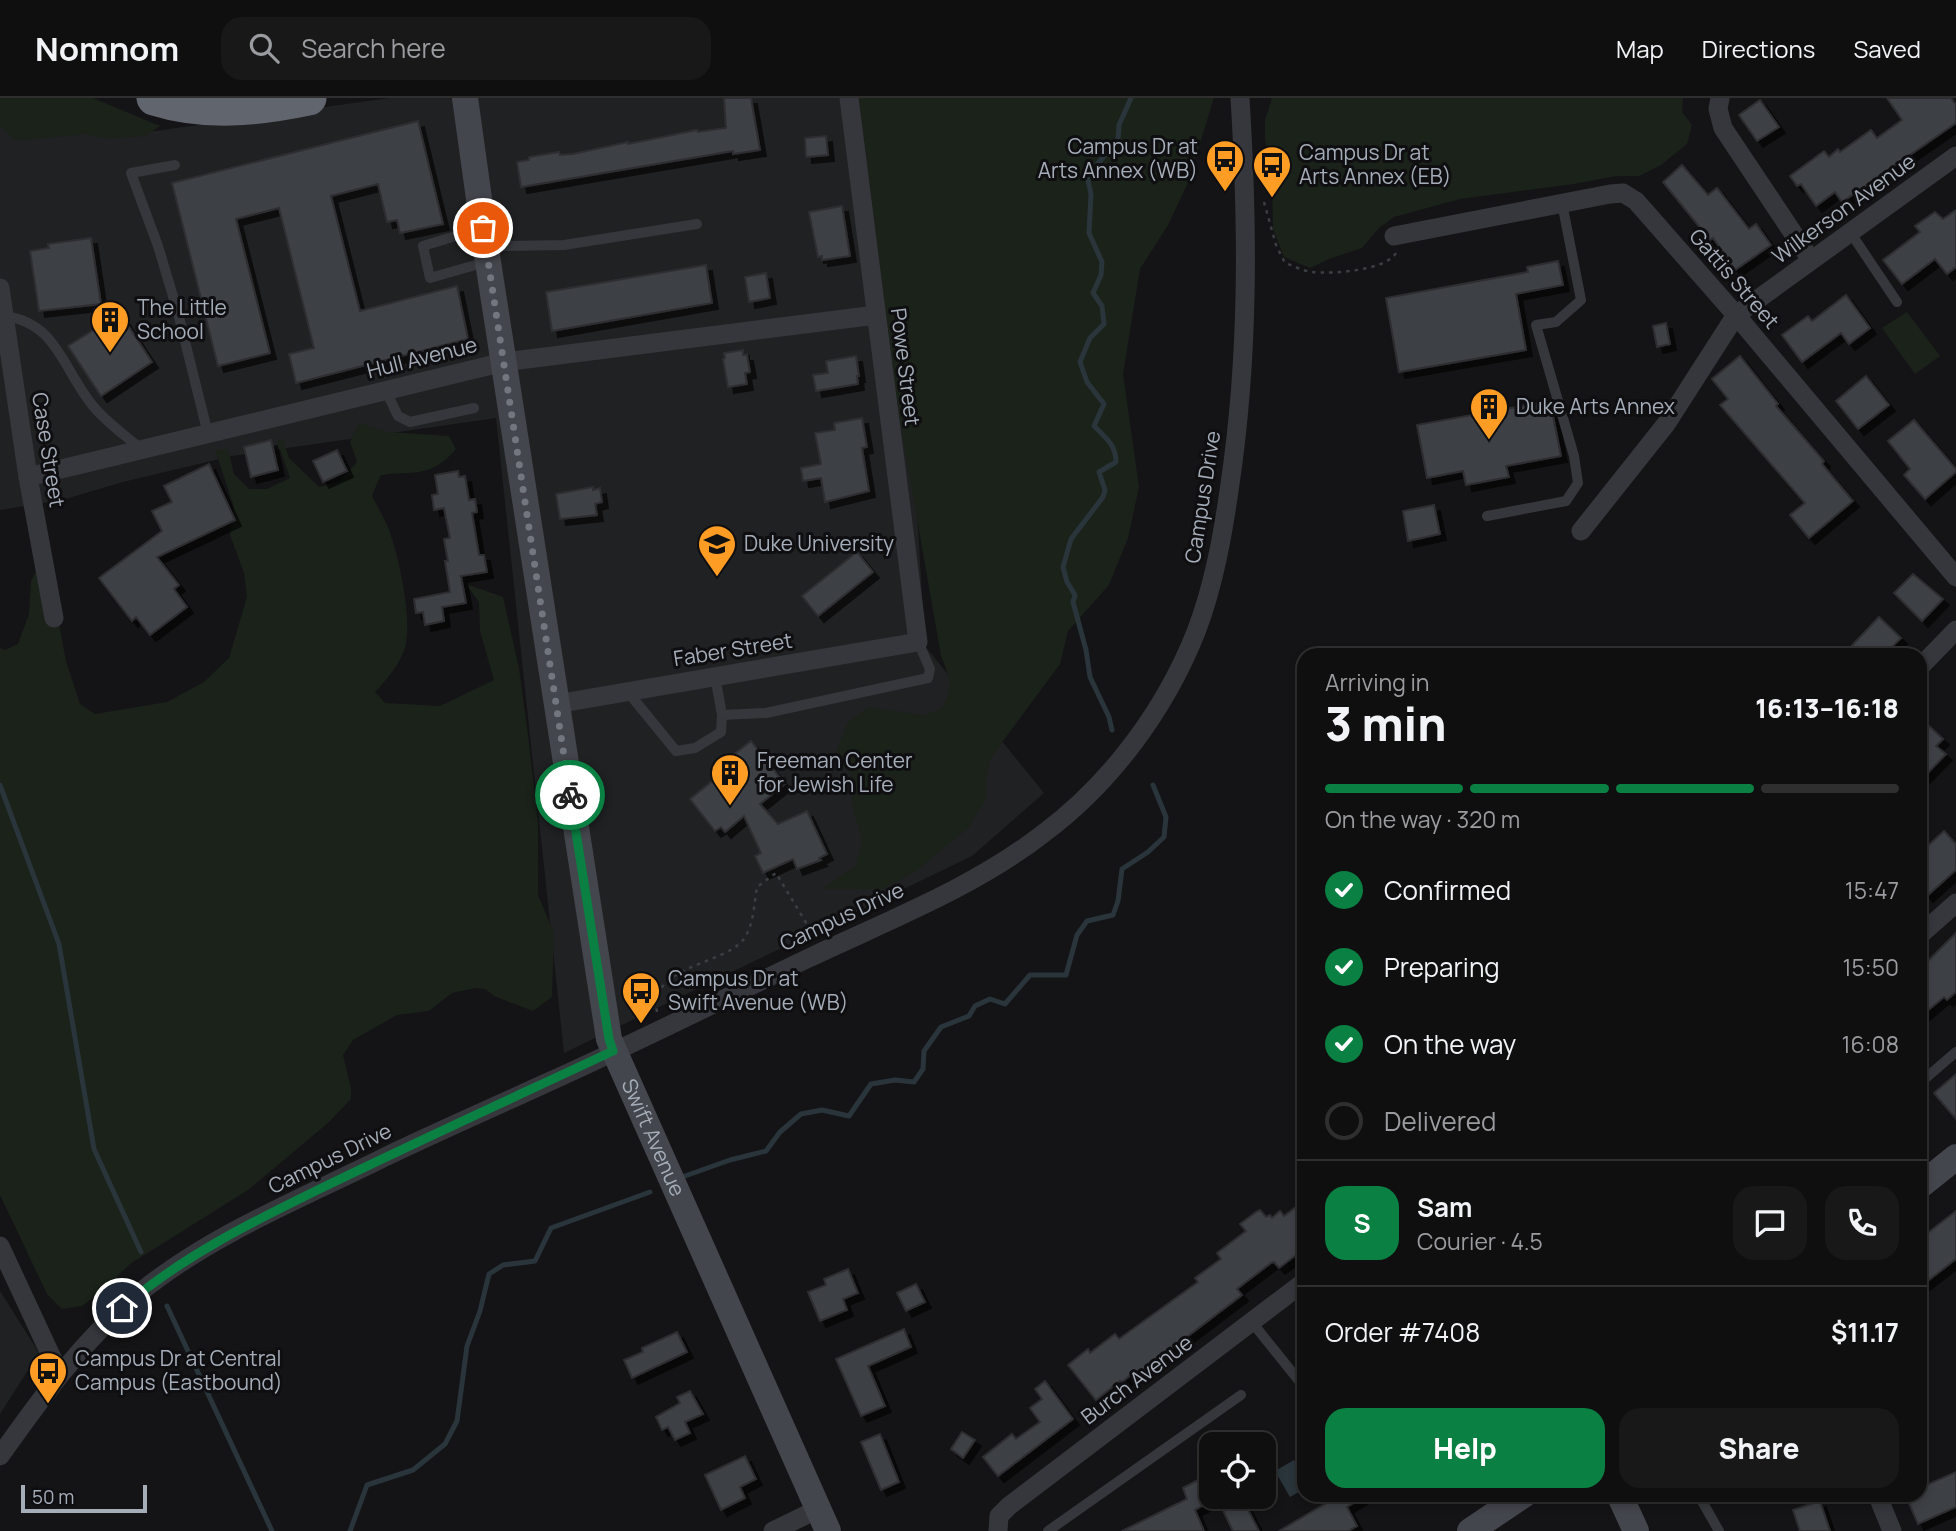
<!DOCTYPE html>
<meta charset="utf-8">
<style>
body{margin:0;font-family:Manrope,sans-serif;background:#181819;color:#f1f3f6;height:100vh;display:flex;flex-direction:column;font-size:26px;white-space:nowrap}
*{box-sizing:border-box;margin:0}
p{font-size:23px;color:#9b9c9f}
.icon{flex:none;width:38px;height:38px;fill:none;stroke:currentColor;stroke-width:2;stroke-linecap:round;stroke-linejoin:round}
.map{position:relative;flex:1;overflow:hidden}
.sheet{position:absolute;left:1297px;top:550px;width:630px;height:854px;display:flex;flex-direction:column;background:#0f0f10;border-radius:21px;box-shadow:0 4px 10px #0003,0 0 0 2px #2f2f30}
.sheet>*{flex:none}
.buttons{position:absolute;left:1199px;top:1334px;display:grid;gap:14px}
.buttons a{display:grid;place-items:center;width:77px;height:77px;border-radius:14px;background:#0f0f10;box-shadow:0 4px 10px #0003,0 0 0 2px #2f2f30;font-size:35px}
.scale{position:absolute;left:21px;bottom:18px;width:126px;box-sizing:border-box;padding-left:7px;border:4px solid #a5adb8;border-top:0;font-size:19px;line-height:24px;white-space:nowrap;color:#a5adb8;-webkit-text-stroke:5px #0f0f11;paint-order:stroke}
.pin{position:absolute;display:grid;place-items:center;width:60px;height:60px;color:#fff;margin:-30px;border:4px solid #fff;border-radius:50%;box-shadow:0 2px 7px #0007}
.courier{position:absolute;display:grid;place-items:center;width:70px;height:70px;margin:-35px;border:5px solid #0b8043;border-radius:50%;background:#fff;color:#222;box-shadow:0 2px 9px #0007}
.head em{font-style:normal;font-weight:800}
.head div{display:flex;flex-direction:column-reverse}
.head{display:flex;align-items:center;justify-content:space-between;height:119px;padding:0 28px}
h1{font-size:46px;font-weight:800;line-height:52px}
.bar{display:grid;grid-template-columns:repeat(4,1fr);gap:10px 7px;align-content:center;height:84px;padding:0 28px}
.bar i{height:9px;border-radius:5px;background:#2f2f30}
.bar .current{background:#0b8043}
.bar p{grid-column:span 4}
.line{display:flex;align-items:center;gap:18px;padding:0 28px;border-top:2px solid #2f2f30}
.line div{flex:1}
.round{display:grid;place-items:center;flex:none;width:74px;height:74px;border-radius:21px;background:#181819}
ol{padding:0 28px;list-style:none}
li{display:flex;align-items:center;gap:21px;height:77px}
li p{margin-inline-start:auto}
li .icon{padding:7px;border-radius:50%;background:#0b8043;color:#fff;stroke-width:4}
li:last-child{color:#9b9c9f}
li i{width:38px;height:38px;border:4px solid #2f2f30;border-radius:50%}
.button{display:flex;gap:14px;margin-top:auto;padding:14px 28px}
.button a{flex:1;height:80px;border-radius:21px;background:#0b8043;color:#fff;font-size:28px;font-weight:800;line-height:80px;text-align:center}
.button a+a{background:#181819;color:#f1f3f6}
header{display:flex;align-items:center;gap:42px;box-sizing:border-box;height:98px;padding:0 35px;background:#0f0f10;border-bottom:2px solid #2f2f30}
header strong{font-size:33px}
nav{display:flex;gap:38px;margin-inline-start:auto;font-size:24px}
.search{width:490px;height:63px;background:#181819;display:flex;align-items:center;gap:18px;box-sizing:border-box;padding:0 24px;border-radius:21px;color:#9b9c9f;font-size:26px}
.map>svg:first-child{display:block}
.built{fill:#202123}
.green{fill:#1a221a}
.water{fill:#29353b}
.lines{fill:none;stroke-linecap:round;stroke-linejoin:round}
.stream{stroke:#29353b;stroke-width:5}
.building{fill:#3e3f44;stroke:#2e2f33;stroke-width:2;filter:url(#shadow)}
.path{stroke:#3b3e43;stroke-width:2.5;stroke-dasharray:3.5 5;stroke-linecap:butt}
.lane{stroke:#35373c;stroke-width:10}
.street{stroke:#35373c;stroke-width:19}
.secondary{stroke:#43464c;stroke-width:26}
.highway{stroke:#61656d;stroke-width:35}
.done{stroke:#72777f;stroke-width:7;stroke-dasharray:0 12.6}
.route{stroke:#0b8043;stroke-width:9}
.labels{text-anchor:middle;stroke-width:6;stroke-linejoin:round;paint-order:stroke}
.poi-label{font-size:21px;fill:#a5adb8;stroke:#0f0f11;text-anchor:start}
.street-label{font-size:21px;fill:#a5adb8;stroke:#0f0f11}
</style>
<header>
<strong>Nomnom</strong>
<div class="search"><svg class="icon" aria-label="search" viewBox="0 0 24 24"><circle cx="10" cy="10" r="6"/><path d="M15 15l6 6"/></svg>Search here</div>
<nav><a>Map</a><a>Directions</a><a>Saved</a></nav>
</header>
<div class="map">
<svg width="1956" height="1433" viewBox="0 0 1956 1433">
<defs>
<filter id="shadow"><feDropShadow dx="6" dy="6" stdDeviation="0" flood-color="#0009"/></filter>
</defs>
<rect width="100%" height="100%" fill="#141416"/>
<g class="built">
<polygon points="0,0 148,34 389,0 895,0 900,126 925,548 1044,695 972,758 564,955 496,320 232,358 123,384 62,402 0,412"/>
<polygon points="0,1193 39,1255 0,1316"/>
</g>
<g class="green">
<polygon points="0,0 93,0 160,28 145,38 108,41 86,36 24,42 13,41 0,28"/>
<path d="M859 0H1214L1187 87 1168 127 1140 171 1123 276 1139 389 1128 440 1109 487 1068 533 1060 566 992 658 986 679V701L969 729 916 773 882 791H822L856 768 862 742 853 711 850 675 834 660 848 624 869 609 922 617 940 612C954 593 950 579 941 558L897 306Z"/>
<polygon points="1272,0 1683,0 1682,14 1692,27 1687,46 1661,67 1639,78 1616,78 1574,86 1460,101 1394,119 1380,129 1362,150 1329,161 1310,170 1284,159 1273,131 1272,84 1265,41 1265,22"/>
<polygon points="1907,214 1940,258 1915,276 1882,230"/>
<path d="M359 325 388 334 449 338 456 351C440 370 426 375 402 375 394 376 387 375 380 378L372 398C378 410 385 421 389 432 399 459 415 529 403 555 397 570 386 582 375 594L385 605 440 608 494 582 480 533 479 504 466 486 503 499 519 570 529 645 538 723V797L554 835 552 899 533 913 494 898 485 891 476 890 452 895 429 913 397 917 353 942 343 957 351 991V1001L328 1025 248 1092 130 1166 102 1193 82 1208 62 1211 47 1196 0 1097V550L5 552 18 546 29 516 31 483 38 469 49 473 66 563 80 606 95 616 167 604 204 584 229 560 247 499 244 475 230 437 234 409 215 352 228 351 234 376 249 391H267L290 380 277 343 283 341 289 360 319 389 339 384 357 364 350 344Z"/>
</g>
<polygon class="water" points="1294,1362 1304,1380 1304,1391 1290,1399 1275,1373"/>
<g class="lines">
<g class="stream">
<path d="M1112 632 1109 619 1090 579 1086 552 1073 504 1075 497 1067 484 1063 469 1071 441 1103 399 1105 392 1099 374 1116 364C1116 347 1105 339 1094 328L1104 306 1087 284 1080 264 1090 240 1104 226 1102 208 1093 195 1101 177 1102 164 1089 135 1091 96 1087 78 1118 42 1119 27 1131 0"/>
<polyline points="0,687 59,846 94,1051 141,1154"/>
<polyline points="685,1078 730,1062 766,1053 780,1034 801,1016 822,1012 849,1018 871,986 895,982 914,984 923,971 924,953 941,929 969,918 975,908 990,901 1005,906 1030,877 1066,877 1077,837 1087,823 1113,817 1118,803 1122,771 1148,754 1164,739 1166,719 1153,687"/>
<polyline points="167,1208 272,1433"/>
<polyline points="350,1433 367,1387 413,1372 445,1346 457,1323 467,1248 480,1213 489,1176 503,1167 535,1163 551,1130 650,1094"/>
</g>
</g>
<g class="building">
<polygon points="724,0 751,0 760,52 733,56 733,53 521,89 517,64 529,62 529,59 559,54 560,57 573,56 628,44 628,46 697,32 698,34 726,30"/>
<polygon points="1887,0 1951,0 1956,7 1956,25 1842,104 1835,94 1816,108 1801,86 1797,88 1790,78 1824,53 1829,59 1838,51 1840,54 1871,32 1877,40 1902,22"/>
<polygon points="1760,2 1779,29 1757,43 1739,17"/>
<polygon points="418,23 443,126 400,135 397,122 387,124 378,86 331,98 360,213 457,188 468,241 296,285 289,256 314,250 279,110 236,121 270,255 218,268 172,85"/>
<polygon points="826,38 828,57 806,59 805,40"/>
<polygon points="1682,67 1708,97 1717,90 1749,131 1756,126 1771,147 1735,172 1713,140 1710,142 1663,84"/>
<polygon points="842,108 850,158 822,162 822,158 818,159 809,114"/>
<polygon points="1956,112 1956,169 1947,176 1935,161 1902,186 1883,162 1920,134 1915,128 1935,114 1943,121"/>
<polygon points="91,140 101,206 39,213 30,153 49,150 48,146"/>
<polygon points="1558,163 1563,187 1516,196 1526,252 1399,274 1386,200 1528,174 1527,169"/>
<polygon points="706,167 712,205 552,233 546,194"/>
<polygon points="766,175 770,200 749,204 745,179"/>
<polygon points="1846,197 1870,230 1849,246 1841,235 1802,264 1782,237 1808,218 1812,223"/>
<polygon points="120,215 152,264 101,298 68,248"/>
<polygon points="1666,225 1670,246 1657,249 1653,228"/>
<polygon points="743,252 743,257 747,257 750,274 745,275 747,286 728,289 723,261 725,260 724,255"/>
<polygon points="856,258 859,278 857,278 858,286 816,293 813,277 828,275 826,263"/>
<polygon points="1740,258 1778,306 1776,308 1824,363 1822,366 1853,403 1809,440 1790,417 1805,405 1720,307 1728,301 1712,281"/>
<polygon points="1866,278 1889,307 1858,331 1836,303"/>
<polygon points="1550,303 1561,358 1506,368 1509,379 1466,387 1463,373 1427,380 1417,327"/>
<polygon points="862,320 867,349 862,350 869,393 825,404 821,380 803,383 801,370 821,366 815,335 835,332 834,325"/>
<polygon points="1914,322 1956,371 1956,374 1925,401 1904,377 1910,371 1888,343"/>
<polygon points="271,342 278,372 251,379 244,349"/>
<polygon points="337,352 347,373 323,384 313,363"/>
<polygon points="209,366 235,422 157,459 179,487 174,491 187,509 150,537 136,519 132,523 99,480 162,433 152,413 172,404 164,388"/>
<polygon points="458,373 459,379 465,378 469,402 475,401 477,414 472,415 479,457 484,457 487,474 461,478 466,505 442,509 444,523 425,527 423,514 416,515 414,501 450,494 445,463 448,463 444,441 450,440 444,410 434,412 432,397 438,396 435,377"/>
<polygon points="593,389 593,392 600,390 602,404 595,406 597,417 560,421 556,396"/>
<polygon points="1434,407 1440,436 1408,443 1403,413"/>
<polygon points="857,454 873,474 818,518 802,498"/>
<polygon points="1913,476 1943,501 1922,523 1894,495"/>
<polygon points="1879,519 1901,540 1885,556 1844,556"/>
<polygon points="1928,627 1943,641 1936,648 1946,656 1920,683 1920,636"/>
<polygon points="751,643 785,686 760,706 778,726 807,713 827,756 819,760 821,762 797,771 793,761 763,775 755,758 761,755 744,718 725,734 721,729 715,733 690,701 716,680 711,674"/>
<polygon points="1944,733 1956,746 1956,772 1927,798 1920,790 1920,755"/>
<polygon points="1956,835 1956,894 1947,902 1944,899 1920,919 1920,871"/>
<polygon points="1956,976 1956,1021 1934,995"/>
<polygon points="1304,1103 1304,1151 1279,1170 1274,1164 1271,1165 1237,1191 1242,1197 1134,1279 1132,1276 1122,1284 1120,1283 1096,1302 1068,1267 1088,1251 1090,1255 1115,1236 1119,1241 1198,1184 1195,1180 1221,1161 1217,1155 1246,1133 1240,1126 1256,1114 1260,1112 1266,1119 1270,1117 1272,1120 1280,1113 1284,1118"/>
<polygon points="1956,1113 1956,1161 1920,1189 1920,1141"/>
<polygon points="848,1171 858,1195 843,1201 847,1212 820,1223 808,1194 826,1187 824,1181"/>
<polygon points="916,1186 925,1204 906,1213 897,1195"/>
<polygon points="904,1231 911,1249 868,1268 885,1308 861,1318 836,1261"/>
<polygon points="677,1234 687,1254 632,1280 624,1262 643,1254 642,1250"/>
<polygon points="1045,1283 1073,1321 998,1378 983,1359 1012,1336 1016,1341 1040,1324 1030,1310 1042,1301 1035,1291"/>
<polygon points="690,1293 703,1316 685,1324 690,1335 675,1342 668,1329 662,1332 656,1319 680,1305 677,1299"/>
<polygon points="962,1334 975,1342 963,1360 951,1351"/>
<polygon points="880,1336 899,1384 881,1392 861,1344"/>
<polygon points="745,1358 756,1381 740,1389 745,1400 721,1412 705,1377"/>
<polygon points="1956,1374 1956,1409 1918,1426 1905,1396 1920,1396 1920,1390"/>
<polygon points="1211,1375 1211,1403 1195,1412 1204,1433 1122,1433 1187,1401 1183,1390"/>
<polygon points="1342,1396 1368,1396 1347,1409 1357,1428 1348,1433 1279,1433"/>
<polygon points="1216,1398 1241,1398 1259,1433 1233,1433"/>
<polygon points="1820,1403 1830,1433 1800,1433 1793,1412"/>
</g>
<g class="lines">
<g class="path">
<path d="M1264 104 1276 147 1285 165C1294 168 1303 173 1312 174 1332 176 1385 173 1396 155"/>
<path d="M657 914C648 868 723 867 743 842 754 828 754 805 757 789L776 775 814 838"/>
</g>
<g class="lane">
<polyline points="175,67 131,75 158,148 178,215 208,336"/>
<polyline points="482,130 423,148 430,180 486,164"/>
<polyline points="1850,134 1897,204"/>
<polyline points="486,151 505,148 564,147 697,126"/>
<path d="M4 218C57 224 63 272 93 308 106 324 126 338 142 352"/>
<polyline points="386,293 398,318 410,324 474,310"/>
<polyline points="1487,418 1566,403 1578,385 1574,358 1536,227 1556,224 1581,202 1562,105"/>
<polyline points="627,593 676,653 695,650 721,634 722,617 715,578"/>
<polyline points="722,617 766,615 928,580 930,571 918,544"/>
<polyline points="1920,985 1956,954"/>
<polyline points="1251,1223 1304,1289"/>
<polyline points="1698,1396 1719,1433"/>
<polyline points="1048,1433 1241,1297"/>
</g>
<g class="street">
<polyline points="1720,0 1718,11 1723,30 1811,162"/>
<polyline points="1394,138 1610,96 1623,95 1636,103 1736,217 1956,479"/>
<polyline points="0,190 28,379 54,520"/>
<polyline points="28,379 504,264 876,217"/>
<polyline points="1581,433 1666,326 1736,217 1956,58"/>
<polyline points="1920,569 1956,532"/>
<polyline points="556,606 918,544 849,0"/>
<polyline points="1920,837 1956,805"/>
<polyline points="0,1148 59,1275"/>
<path d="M0 1358C42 1299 82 1243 138 1196 211 1136 303 1100 387 1058 439 1033 492 1010 544 986 634 946 722 901 811 859 889 822 975 789 1044 735 1111 685 1165 612 1196 534 1214 487 1223 436 1230 386 1249 257 1248 129 1240 0"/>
<polyline points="1877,1396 1892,1433"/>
<polyline points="773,1433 818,1411"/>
<polyline points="998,1433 999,1418 1009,1408 1304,1184"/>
</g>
<g class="secondary">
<path id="s1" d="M465 0 486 151 609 941 828 1433"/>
<polyline points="1920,1088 1956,1059"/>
<polyline points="1619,1396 1636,1433"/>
<polyline points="1470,1433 1525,1396"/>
</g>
<path class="highway" d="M154 0C205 16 257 11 309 0"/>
</g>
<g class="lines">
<polyline class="done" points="483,130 570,697"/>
<path class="route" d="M122 1210C185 1156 258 1121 332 1085 425 1040 519 997 613 953L609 941 570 697"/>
</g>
<defs>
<symbol id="bus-pin" viewBox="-11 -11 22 30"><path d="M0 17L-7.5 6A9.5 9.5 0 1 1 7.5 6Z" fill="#ff9c24" stroke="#0f0f11"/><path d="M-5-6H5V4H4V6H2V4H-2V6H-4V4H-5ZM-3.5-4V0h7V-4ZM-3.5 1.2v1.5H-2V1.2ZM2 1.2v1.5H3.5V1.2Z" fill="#111"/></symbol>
<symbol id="building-pin" viewBox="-11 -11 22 30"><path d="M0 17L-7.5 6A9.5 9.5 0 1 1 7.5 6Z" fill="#ff9c24" stroke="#0f0f11"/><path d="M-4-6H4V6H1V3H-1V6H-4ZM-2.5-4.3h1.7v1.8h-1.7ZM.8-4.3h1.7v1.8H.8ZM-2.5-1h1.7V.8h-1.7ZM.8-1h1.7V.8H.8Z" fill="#111"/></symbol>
<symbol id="university-pin" viewBox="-11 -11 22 30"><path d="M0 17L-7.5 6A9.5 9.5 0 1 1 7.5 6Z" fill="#ff9c24" stroke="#0f0f11"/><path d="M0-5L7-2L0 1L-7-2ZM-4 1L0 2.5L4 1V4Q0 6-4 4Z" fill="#111"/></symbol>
</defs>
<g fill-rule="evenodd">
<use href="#bus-pin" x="1203" y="39" width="44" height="60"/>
<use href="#bus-pin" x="1250" y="45" width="44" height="60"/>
<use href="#building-pin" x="88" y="200" width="44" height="60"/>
<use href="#building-pin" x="1467" y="287" width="44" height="60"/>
<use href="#university-pin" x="695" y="424" width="44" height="60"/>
<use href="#building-pin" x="708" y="653" width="44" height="60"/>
<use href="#bus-pin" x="619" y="871" width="44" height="60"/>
<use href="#bus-pin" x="26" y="1251" width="44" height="60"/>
</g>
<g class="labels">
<g class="poi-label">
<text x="1198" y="56" text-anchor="end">Campus Dr at<tspan x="1198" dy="24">Arts Annex (WB)</tspan></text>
<text x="1299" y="62">Campus Dr at<tspan x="1299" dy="24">Arts Annex (EB)</tspan></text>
<text x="137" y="217">The Little<tspan x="137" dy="24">School</tspan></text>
<text x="1516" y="316">Duke Arts Annex</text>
<text x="744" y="453">Duke University</text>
<text x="757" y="670">Freeman Center<tspan x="757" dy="24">for Jewish Life</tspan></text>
<text x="668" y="888">Campus Dr at<tspan x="668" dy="24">Swift Avenue (WB)</tspan></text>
<text x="75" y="1268">Campus Dr at Central<tspan x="75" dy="24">Campus (Eastbound)</tspan></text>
</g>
<g class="street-label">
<text transform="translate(1844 111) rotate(-36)" y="7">Wilkerson Avenue</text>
<text transform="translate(1734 181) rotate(49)" y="7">Gattis Street</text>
<text transform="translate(422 260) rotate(-14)" y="7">Hull Avenue</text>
<text transform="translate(905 269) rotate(83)" y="7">Powe Street</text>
<text transform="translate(48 352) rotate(81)" y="7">Case Street</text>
<text transform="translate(1203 399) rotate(-81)" y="7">Campus Drive</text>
<text transform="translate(733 552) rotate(-9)" y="7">Faber Street</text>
<text transform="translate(842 819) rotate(-25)" y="7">Campus Drive</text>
<text dy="7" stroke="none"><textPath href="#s1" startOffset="1060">Swift Avenue</textPath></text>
<text transform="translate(330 1061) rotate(-26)" y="7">Campus Drive</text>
<text transform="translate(1137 1282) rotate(-37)" y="7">Burch Avenue</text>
</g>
</g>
</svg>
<div class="buttons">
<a><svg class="icon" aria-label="locate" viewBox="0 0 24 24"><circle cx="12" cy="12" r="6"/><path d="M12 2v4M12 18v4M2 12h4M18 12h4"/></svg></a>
</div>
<div class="scale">50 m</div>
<div class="pin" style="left:483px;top:130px;background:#ea580c"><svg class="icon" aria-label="bag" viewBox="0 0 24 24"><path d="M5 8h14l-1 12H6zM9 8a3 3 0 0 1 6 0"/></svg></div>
<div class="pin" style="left:122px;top:1210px;background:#1f2937"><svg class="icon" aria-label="home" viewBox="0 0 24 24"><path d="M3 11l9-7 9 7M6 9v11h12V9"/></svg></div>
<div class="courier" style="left:570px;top:697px"><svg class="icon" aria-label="bike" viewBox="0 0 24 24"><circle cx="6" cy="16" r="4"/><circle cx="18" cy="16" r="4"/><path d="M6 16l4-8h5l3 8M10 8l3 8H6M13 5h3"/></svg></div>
<section class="sheet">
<div class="head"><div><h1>3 min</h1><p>Arriving in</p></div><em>16:13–16:18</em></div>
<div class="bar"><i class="current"></i><i class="current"></i><i class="current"></i><i></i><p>On the way · 320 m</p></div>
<ol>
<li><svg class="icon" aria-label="check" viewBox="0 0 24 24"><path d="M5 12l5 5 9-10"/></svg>Confirmed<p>15:47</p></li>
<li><svg class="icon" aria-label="check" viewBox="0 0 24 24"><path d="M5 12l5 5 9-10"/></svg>Preparing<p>15:50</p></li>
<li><svg class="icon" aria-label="check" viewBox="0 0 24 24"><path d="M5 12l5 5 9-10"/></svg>On the way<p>16:08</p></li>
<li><i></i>Delivered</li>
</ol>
<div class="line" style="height:126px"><b class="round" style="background:#0b8043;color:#fff">S</b><div><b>Sam</b><p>Courier · 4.5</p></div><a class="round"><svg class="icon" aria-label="chat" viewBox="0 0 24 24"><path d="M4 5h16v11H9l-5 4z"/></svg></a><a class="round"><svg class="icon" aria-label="phone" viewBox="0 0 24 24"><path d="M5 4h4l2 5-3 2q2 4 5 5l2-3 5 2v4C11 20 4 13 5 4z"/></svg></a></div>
<div class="line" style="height:91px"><div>Order #7408</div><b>$11.17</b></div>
<div class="button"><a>Help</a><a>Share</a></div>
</section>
</div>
